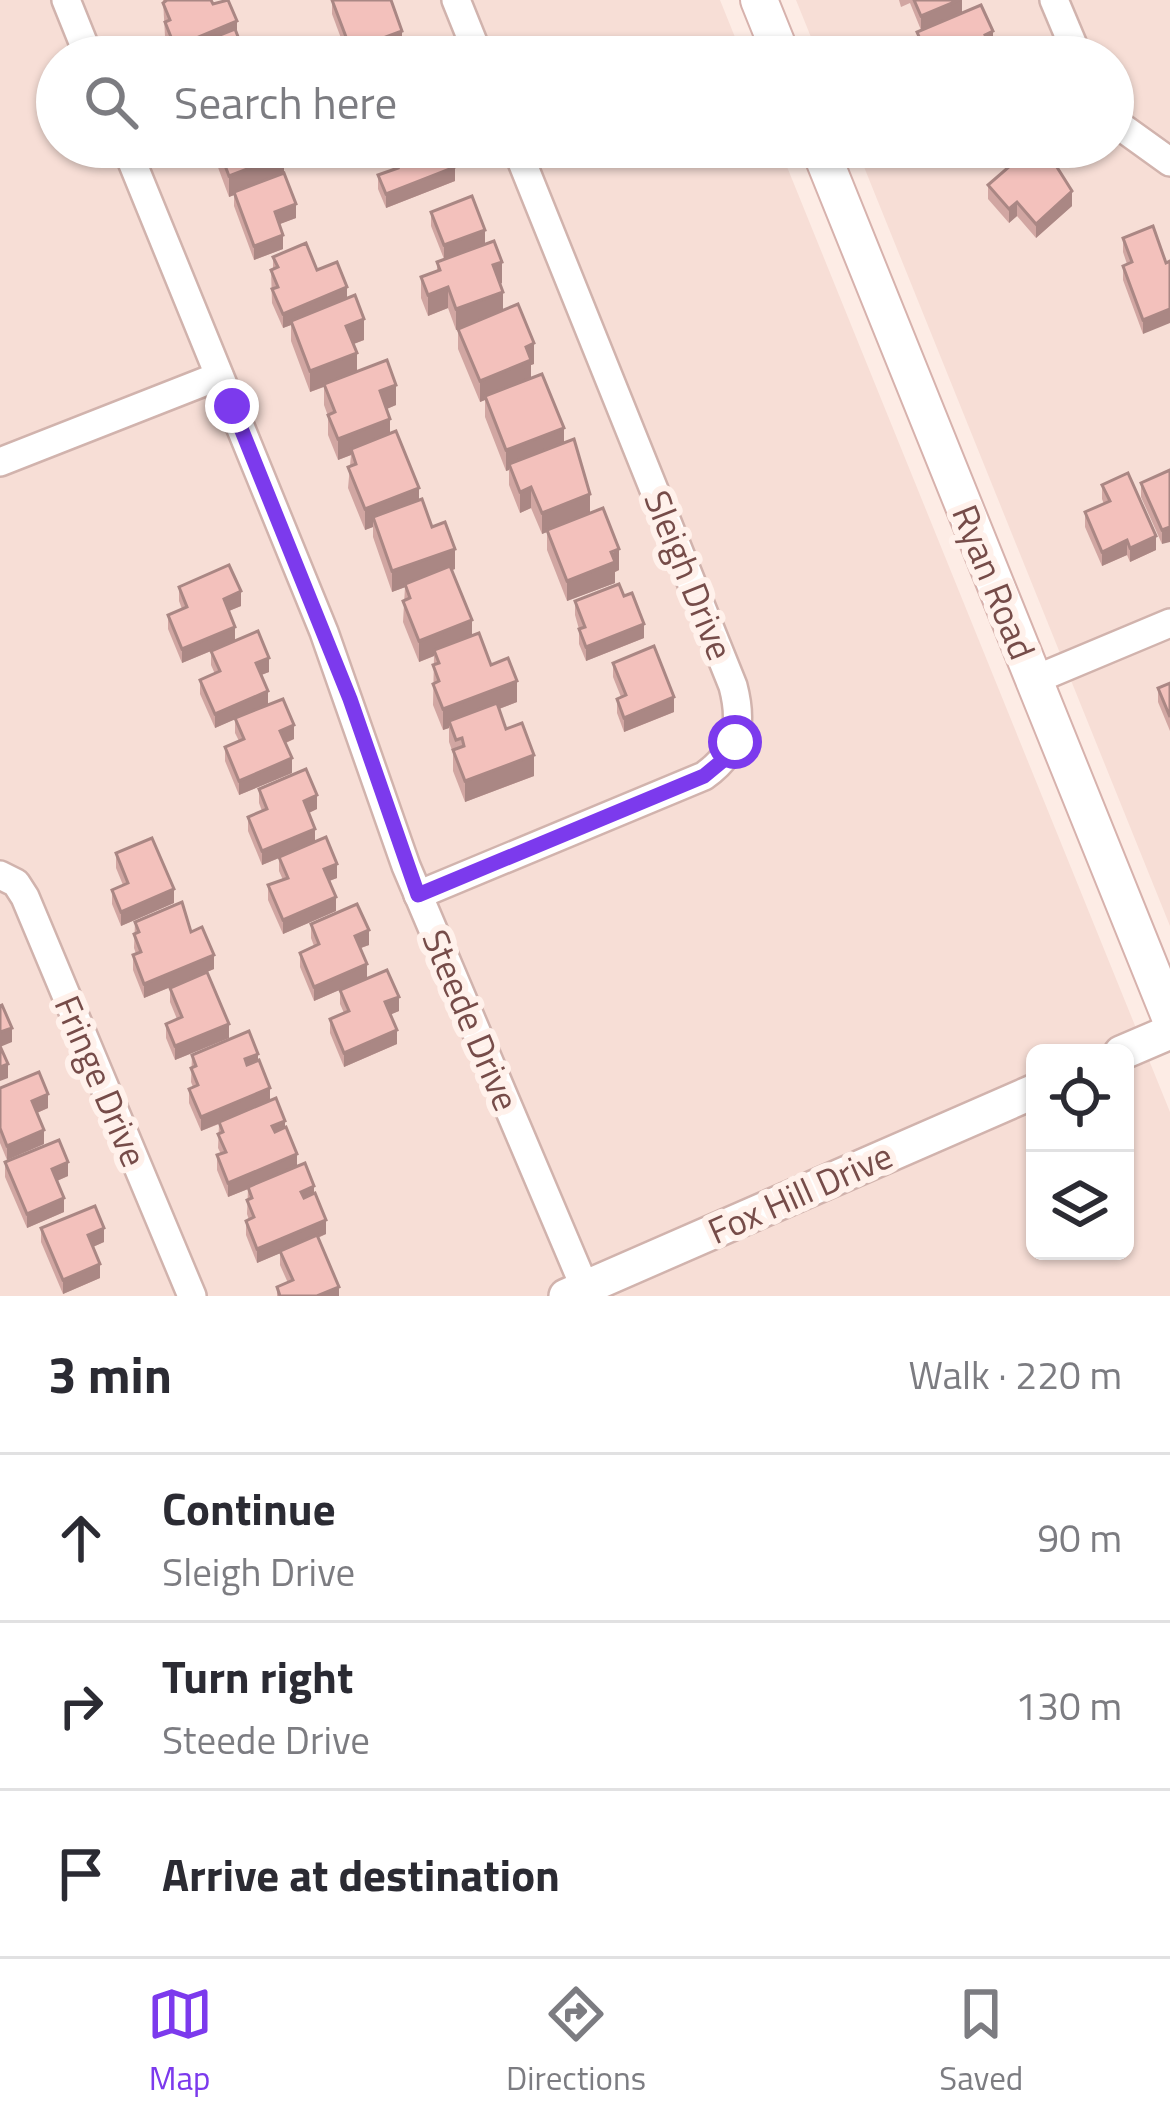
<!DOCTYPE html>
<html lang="en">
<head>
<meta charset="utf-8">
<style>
	body { margin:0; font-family:"Titillium Web",sans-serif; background:#f2f2f3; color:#2b2b33 }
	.controls { position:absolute; right:36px; bottom:36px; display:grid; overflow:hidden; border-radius:18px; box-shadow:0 3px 9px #0004 }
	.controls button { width:108px; height:108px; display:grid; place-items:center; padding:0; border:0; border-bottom:3px solid #e1e1e2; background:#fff; color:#2b2b33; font:60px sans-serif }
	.stop { position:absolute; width:36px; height:36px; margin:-27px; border:9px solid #7c3aed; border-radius:50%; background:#fff }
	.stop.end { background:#7c3aed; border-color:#fff; box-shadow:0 3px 12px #0008 }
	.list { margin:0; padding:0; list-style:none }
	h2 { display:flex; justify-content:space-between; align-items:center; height:156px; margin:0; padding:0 48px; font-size:51px }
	h2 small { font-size:39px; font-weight:400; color:#7c7c81 }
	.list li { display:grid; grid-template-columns:78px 1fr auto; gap:36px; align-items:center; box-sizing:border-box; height:168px; padding:0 48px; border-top:3px solid #e1e1e2 }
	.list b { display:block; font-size:45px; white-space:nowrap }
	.list p { margin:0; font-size:39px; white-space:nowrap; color:#7c7c81 }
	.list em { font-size:39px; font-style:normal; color:#7c7c81 }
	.icon { flex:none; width:66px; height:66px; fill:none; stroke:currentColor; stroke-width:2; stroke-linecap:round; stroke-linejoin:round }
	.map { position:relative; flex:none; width:1170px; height:1296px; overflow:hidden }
	.search { position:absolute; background:#fff; box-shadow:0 3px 9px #0004; left:36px; right:36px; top:36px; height:132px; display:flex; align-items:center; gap:30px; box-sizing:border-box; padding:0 42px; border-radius:66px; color:#7c7c81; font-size:45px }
	.sheet { height:660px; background:#fff }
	nav { display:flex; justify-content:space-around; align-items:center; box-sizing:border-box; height:168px; border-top:3px solid #e1e1e2; background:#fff; font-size:33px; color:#7c7c81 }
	nav a { display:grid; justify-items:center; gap:6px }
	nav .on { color:#7c3aed }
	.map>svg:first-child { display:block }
	.residential { fill:#f7ded6; fill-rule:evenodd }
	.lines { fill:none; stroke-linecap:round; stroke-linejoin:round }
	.minor-casing { stroke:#d1b3ad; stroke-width:32 }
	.tertiary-casing { stroke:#d1b3ad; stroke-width:38 }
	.secondary-casing { stroke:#d7b2ad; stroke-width:40 }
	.minor { stroke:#fff; stroke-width:27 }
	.tertiary { stroke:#fff; stroke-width:33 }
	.secondary { stroke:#fff; stroke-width:36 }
	.wall { fill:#d1a6a2 }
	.shaded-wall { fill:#aa8784 }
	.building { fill:#f3c1bc; stroke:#aa8784; stroke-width:3 }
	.route { stroke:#7c3aed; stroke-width:15 }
	.labels { text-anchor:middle; stroke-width:12; stroke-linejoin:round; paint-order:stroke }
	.street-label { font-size:36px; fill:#764c49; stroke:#fff1eb }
</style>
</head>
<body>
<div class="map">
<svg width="1170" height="1296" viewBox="0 0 1170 1296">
	<rect width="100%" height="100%" fill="#fdece5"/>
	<g class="residential">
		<path d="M0 0H720L743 57H57V147H779L1170 1112V1296H0ZM1035 1053H1125V1251H1035Z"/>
		<polygon points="796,0 1170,0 1170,926 856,147 1113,147 1113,57 819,57"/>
	</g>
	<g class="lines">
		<defs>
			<g id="minor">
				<polyline points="66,0 89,57"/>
				<polyline points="456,0 479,57"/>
				<polyline points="1054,0 1078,57"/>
				<polyline points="1113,121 1170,162"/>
				<polyline points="126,147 324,632 406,866 585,1288"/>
				<polyline points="0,462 219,376"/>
				<polyline points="1034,680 1170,623"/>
				<polyline points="0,875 16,883 25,897 192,1296"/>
				<path d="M418 895 704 776C738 752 743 724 733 686L516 147"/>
			</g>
			<g id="tertiary">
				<polyline points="1121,1053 1170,1032"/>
				<polyline points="566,1296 1035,1091"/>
			</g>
			<g id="secondary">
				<polyline points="759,0 782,57"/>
				<polyline points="819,147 1170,1017"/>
			</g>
		</defs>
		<use href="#minor" class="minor-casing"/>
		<use href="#tertiary" class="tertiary-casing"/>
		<use href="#secondary" class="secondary-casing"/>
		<use href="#minor" class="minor"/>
		<use href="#tertiary" class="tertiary"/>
		<use href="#secondary" class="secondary"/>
	</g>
	<g class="wall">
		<polygon points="163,0 211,0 237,33 246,57 174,57 165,36"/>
		<polygon points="332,0 402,45 370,57 348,57 332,14"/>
		<polygon points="899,0 962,0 921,30 910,3 901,7"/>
		<polygon points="917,32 993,45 990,46 991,57 922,57 917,46"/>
		<polygon points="213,147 281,147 284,173 296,218 279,224 283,249 254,260 234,206 234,195 229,197 213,154"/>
		<polygon points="392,154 455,181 386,208 378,189 378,175 393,170"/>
		<polygon points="1061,173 1072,206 1036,238 1017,216 1009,223 988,199 988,185"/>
		<polygon points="431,212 485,244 502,283 500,284 503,310 534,364 531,365 531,378 564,442 590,513 619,570 615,572 615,583 567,601 547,550 547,532 542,534 531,508 520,513 509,485 509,470 506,471 485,417 485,400 480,402 458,349 458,329 456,330 448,308 428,316 421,298 421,277 437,271 437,262 444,259 431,226"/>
		<polygon points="1153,226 1143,334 1123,280 1123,266 1127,264 1123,252 1123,238"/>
		<polygon points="273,257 317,270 347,298 364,340 353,344 357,371 396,405 386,409 390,434 419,500 455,569 452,570 472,635 517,702 499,709 506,729 534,776 465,802 453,771 453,753 449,742 449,728 443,730 433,705 434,656 419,662 403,622 405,587 392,592 373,537 373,527 365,530 348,488 351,455 338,460 328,435 328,416 324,405 324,387 310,392 291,341 291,325 283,328 272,303 271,270 273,269"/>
		<polygon points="1170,470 1162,544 1141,497 1141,483"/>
		<polygon points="1102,485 1156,550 1130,562 1127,555 1102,566 1085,527 1085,512 1104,504 1102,499"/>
		<polygon points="179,587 241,606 229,611 235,641 269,672 261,675 268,705 294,739 286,743 292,773 239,795 225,761 225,747 239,741 235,733 235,719 215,728 200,694 200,680 215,674 211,665 211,651 182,663 168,629 168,615 182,609 179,601"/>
		<polygon points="575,601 644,638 586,661 579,644 579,629 575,615"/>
		<polygon points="613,663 674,712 624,732 617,713 617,699 621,697 613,677"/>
		<polygon points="1170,683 1170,731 1158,702 1158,688"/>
		<polygon points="259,789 317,809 309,813 315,842 337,878 329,881 336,911 283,934 268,900 268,885 283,880 279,871 279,858 262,865 248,831 248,817 262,811 259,803"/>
		<polygon points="116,853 174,903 121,926 112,904 112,890 123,885 116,868"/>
		<polygon points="135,922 191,932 214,969 144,998 133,970 133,955 136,954 134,948"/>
		<polygon points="311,924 369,945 361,948 367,978 314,1001 300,967 300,953 314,946 311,938"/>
		<polygon points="170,988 229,1038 175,1060 166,1038 166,1024 177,1019 170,1002"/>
		<polygon points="340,990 399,1011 391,1014 397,1044 344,1067 330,1033 330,1019 344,1013 340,1004"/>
		<polygon points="192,1055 258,1061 270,1100 285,1128 297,1166 314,1193 326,1234 318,1238 339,1296 277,1296 277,1287 288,1283 280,1265 280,1253 257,1263 246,1235 246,1221 249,1220 247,1214 248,1189 228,1197 217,1170 217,1155 221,1154 218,1148 219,1124 201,1131 189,1103 189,1089 193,1087 191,1082"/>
		<polygon points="0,1088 48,1108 37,1113 44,1144 7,1160 0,1143"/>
		<polygon points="5,1162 68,1176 57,1181 64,1212 27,1228 5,1177"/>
		<polygon points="41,1228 104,1242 93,1247 100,1278 63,1294 41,1242"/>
	</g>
	<g class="shaded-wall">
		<polygon points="959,0 962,0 962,13 921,30 921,16"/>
		<polygon points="237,21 237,35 187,48 187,56 175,57 175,47"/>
		<polygon points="402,31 402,45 370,57 351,57 351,50"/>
		<polygon points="993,31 993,45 985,49 985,35"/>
		<polygon points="978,147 1007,147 978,159"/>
		<polygon points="284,155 284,176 229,197 229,176"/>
		<polygon points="455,167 455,181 386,208 386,194"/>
		<polygon points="1072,191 1072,206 1036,238 1036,224"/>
		<polygon points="1017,202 1017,216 1009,223 1009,209"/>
		<polygon points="296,204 296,218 275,226 275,212"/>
		<polygon points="485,230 485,244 444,259 444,245"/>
		<polygon points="283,235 283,249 254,260 254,246"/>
		<polygon points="502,262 502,283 493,286 493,265"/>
		<polygon points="347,287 347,301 291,321 291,325 283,328 283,314"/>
		<polygon points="448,287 448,308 428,316 428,295"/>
		<polygon points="503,292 503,313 456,330 456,309"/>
		<polygon points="1170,309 1170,323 1143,334 1143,320"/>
		<polygon points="364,319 364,340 346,347 346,326"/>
		<polygon points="534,343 534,364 531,365 531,381 485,396 485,400 480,402 480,381 526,347"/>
		<polygon points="357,353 357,374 310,392 310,371"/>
		<polygon points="396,385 396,405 380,412 380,391"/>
		<polygon points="390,419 390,440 351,449 351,455 338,460 338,439"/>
		<polygon points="564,428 564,449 509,464 509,470 506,471 506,450"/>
		<polygon points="531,487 531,508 520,513 520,492"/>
		<polygon points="419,488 419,509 373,517 373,527 365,530 365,509"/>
		<polygon points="590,494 590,515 542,534 542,513"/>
		<polygon points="1170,527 1170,542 1162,544 1162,530"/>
		<polygon points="1156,536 1156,550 1130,562 1130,548"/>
		<polygon points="1127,540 1127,555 1102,566 1102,552"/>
		<polygon points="455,549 455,569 392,592 392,571"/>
		<polygon points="619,549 619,570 615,572 615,583 567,601 567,581"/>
		<polygon points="241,591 241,606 224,613 224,599"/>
		<polygon points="472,620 472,641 434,650 434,656 419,662 419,641"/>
		<polygon points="644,624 644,638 586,661 586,647"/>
		<polygon points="235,627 235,641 182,663 182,649"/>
		<polygon points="269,658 269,672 256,677 256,663"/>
		<polygon points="517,681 517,702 451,727 449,721 449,728 443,730 443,709"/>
		<polygon points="268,691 268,705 215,728 215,714"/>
		<polygon points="674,697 674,712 624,732 624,718"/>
		<polygon points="294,725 294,739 280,745 280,731"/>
		<polygon points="534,755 534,776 465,802 465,781"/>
		<polygon points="292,758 292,773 239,795 239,781"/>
		<polygon points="317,795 317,809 304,815 304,801"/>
		<polygon points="315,829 315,843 262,865 262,851"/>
		<polygon points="337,864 337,878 324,883 324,869"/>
		<polygon points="174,889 174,903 121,926 121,912"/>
		<polygon points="336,897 336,911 283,934 283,920"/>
		<polygon points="369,930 369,945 355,950 355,936"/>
		<polygon points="214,955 214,969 144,998 144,984"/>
		<polygon points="367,964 367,978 314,1001 314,987"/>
		<polygon points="399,997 399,1011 385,1017 385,1002"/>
		<polygon points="229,1024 229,1038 175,1060 175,1046"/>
		<polygon points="12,1028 12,1042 0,1047 0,1032"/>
		<polygon points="397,1030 397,1044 344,1067 344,1053"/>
		<polygon points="258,1054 258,1068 245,1073 245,1059"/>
		<polygon points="8,1064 8,1078 0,1081 0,1067"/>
		<polygon points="270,1088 270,1102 201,1131 201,1117"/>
		<polygon points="48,1094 48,1108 32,1115 32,1101"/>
		<polygon points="285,1121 285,1135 272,1140 272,1126"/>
		<polygon points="44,1130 44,1144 7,1160 7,1146"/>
		<polygon points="297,1154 297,1169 228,1197 228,1183"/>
		<polygon points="68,1162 68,1176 52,1183 52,1169"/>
		<polygon points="314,1186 314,1200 301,1206 301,1192"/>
		<polygon points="64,1198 64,1212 27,1228 27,1214"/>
		<polygon points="326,1220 326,1234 257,1263 257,1249"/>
		<polygon points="104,1228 104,1242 88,1249 88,1235"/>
		<polygon points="100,1264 100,1278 63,1294 63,1280"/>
		<polygon points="339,1287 339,1296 317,1296"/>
	</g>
	<g class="building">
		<polygon points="167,0 211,0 213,4 228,0 237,21 175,47 165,22 170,20 163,3"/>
		<polygon points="332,0 391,0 402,31 351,50"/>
		<polygon points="914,0 959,0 921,16"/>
		<polygon points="981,5 993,31 985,35 991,49 984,52 986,57 938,57 937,55 928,57 917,32"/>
		<polygon points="235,29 246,57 191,57 187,48"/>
		<polygon points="411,46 416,57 383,57"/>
		<polygon points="218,147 281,147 284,155 229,176"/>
		<polygon points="409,147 447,147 455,167 386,194 378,175 398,168 392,154"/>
		<polygon points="1032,147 1050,147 1061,159 1055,164 1072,191 1036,224 1017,202 1009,209 988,185"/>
		<polygon points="284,173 296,204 275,212 283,235 254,246 234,192"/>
		<polygon points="472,196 485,230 444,245 431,212"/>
		<polygon points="1153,226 1166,263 1170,261 1170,309 1143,320 1123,266 1132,262 1123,238"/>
		<polygon points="494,241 502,262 493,265 503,292 456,309 448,287 428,295 421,277 440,270 437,262"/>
		<polygon points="306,243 317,270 337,262 347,287 283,314 272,289 278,287 271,270 278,267 273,257"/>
		<polygon points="355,295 364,319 346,326 357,353 310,371 291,321"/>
		<polygon points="518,304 534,343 526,347 531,360 480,381 458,329"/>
		<polygon points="387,360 396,385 380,391 390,419 338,439 328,415 335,412 324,384"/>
		<polygon points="542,374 564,428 506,450 485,396"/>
		<polygon points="396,431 419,488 365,509 348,467 356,464 351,449"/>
		<polygon points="574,439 590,494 542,513 531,487 520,492 509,464"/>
		<polygon points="1170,470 1170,527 1162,530 1141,483"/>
		<polygon points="1128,473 1156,536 1130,548 1127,540 1102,552 1085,512 1110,501 1102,485"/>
		<polygon points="422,499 432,527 445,522 455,549 392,571 373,517"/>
		<polygon points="603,508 619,549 611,552 615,562 567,581 547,530"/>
		<polygon points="229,565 241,591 224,599 235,627 182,649 168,615 187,607 179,587"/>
		<polygon points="450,566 472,620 419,641 403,601 410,598 405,584"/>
		<polygon points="619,584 624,596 632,593 644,624 586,647 579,629 585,627 575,601"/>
		<polygon points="258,631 269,658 256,663 268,691 215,714 200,680 220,671 211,651"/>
		<polygon points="479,633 491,665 508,658 517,681 443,709 433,684 439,681 433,665 439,663 434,650"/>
		<polygon points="654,646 674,697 624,718 617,699 626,695 613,663"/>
		<polygon points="1170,683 1170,717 1158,688"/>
		<polygon points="283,699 294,725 280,731 292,758 239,781 225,747 244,739 235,718"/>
		<polygon points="497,703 506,729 522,723 534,755 465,781 453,750 464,746 462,738 456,740 449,721"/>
		<polygon points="306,769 317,795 304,801 315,829 262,851 248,817 267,809 259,789"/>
		<polygon points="326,837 337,864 324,869 336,897 283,920 268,885 288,878 279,857"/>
		<polygon points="152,838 174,889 121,912 112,890 128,883 116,853"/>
		<polygon points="182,902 191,932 202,927 214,955 144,984 133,955 141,952 134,934 139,932 135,922"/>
		<polygon points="357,904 369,930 355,936 367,964 314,987 300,953 319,944 311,924"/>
		<polygon points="387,970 399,997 385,1002 397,1030 344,1053 330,1019 349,1011 340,990"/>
		<polygon points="207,972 229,1024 175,1046 166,1024 182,1017 170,988"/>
		<polygon points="2,1005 12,1028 0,1032 0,1006"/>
		<polygon points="249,1031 258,1054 245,1059 247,1065 259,1060 270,1088 201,1117 189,1089 198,1085 191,1068 196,1066 192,1055"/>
		<polygon points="0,1046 8,1064 0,1067"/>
		<polygon points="39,1072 48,1094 32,1101 44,1130 7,1146 0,1128 0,1088"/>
		<polygon points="276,1098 285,1121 272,1126 275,1132 286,1127 297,1154 228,1183 217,1155 226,1152 218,1134 223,1132 219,1122"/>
		<polygon points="59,1140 68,1162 52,1169 64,1198 27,1214 5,1162"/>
		<polygon points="305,1163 314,1186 301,1192 304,1198 315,1193 326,1220 257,1249 246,1221 254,1217 247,1200 252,1198 248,1187"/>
		<polygon points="95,1206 104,1228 88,1235 100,1264 63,1280 41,1228"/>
		<polygon points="317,1235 339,1287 317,1296 280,1296 277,1287 293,1280 280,1251"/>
	</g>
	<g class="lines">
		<polyline class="route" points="232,406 350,699 418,895 704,776 727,757 735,742"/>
	</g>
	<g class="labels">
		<g class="street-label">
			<text transform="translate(689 575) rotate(68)" y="13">Sleigh Drive</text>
			<text transform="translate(994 582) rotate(68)" y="13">Ryan Road</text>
			<text transform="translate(471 1020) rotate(67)" y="13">Steede Drive</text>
			<text transform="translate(101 1081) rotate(67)" y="13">Fringe Drive</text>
			<text transform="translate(800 1193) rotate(-24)" y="13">Fox Hill Drive</text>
		</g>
	</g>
</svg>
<div class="controls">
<button><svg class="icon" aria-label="locate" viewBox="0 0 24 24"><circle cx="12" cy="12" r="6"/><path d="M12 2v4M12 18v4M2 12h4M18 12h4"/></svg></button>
<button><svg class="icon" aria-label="layers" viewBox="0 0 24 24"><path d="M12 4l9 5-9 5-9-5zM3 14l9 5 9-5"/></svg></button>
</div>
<div class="stop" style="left:735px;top:742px"></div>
<div class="stop end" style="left:232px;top:406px"></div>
<div class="search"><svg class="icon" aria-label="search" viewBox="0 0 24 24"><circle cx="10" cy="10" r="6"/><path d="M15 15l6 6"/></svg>Search here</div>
</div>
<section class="sheet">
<h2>3 min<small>Walk · 220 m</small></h2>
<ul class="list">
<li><svg class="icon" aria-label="ahead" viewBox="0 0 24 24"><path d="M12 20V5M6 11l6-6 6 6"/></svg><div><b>Continue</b><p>Sleigh Drive</p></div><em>90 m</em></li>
<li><svg class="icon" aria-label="right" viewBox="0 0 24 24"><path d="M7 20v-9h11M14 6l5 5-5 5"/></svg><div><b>Turn right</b><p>Steede Drive</p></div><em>130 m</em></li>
<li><svg class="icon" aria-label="arrive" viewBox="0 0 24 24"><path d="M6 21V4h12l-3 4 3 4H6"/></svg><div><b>Arrive at destination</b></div></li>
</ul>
</section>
<nav>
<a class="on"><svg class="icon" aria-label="map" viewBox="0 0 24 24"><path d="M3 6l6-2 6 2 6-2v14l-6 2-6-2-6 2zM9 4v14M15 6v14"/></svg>Map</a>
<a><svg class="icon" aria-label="directions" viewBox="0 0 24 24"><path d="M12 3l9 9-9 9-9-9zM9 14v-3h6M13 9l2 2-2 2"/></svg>Directions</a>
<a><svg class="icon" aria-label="saved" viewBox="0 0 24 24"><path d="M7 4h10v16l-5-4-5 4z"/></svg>Saved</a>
</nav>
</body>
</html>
